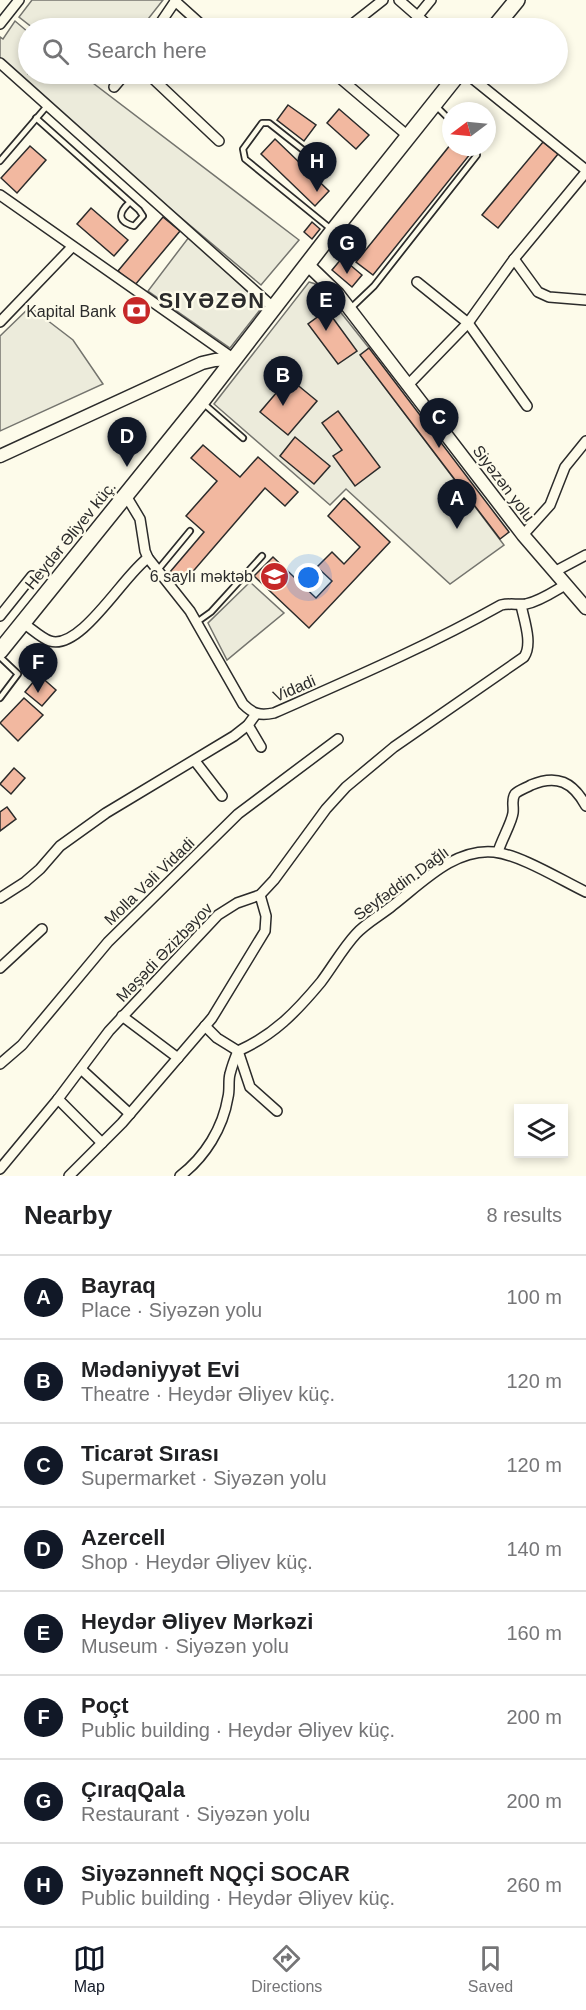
<!DOCTYPE html>
<html lang="en">
<head>
<meta charset="utf-8">
<style>
	body { margin:0; font-family:Arial,sans-serif; background:#f6f6f6; color:#202124 }
	.controls { position:absolute; right:18px; bottom:18px; display:grid; overflow:hidden; border-radius:0px; box-shadow:0 3px 9px #0003 }
	.controls button { width:54px; height:54px; display:grid; place-items:center; padding:0; border:0; border-bottom:2px solid #e0e0e0; background:#fff; color:#202124; font:30px sans-serif }
	.compass { position:absolute; left:442px; top:102px; width:54px; height:54px; border-radius:50%; background:#fff; box-shadow:0 3px 9px #0003; rotate:254deg }
	.you { position:absolute; left:309px; top:578px; width:21px; height:21px; margin:-15px; border:4px solid #fff; border-radius:50%; background:#1a73e8; box-shadow:0 0 0 9px #1a73e833 }
	.badge { display:grid; place-items:center; width:39px; height:39px; border-radius:50%; background:#111827; color:#fff; font-size:20px; font-weight:700 }
	.pin { position:absolute; translate:-50% -50px; filter:drop-shadow(0 2px 3px #0008) }
	.pin::after { content:''; position:absolute; top:32px; width:21px; height:18px; background:inherit; clip-path:polygon(0 0,100% 0,50% 100%) }
	.list { margin:0; padding:0; list-style:none }
	h2 { display:flex; justify-content:space-between; align-items:center; height:78px; margin:0; padding:0 24px; font-size:26px }
	h2 small { font-size:20px; font-weight:400; color:#757577 }
	.list li { display:grid; grid-template-columns:39px 1fr auto; gap:18px; align-items:center; box-sizing:border-box; height:84px; padding:0 24px; border-top:2px solid #e0e0e0 }
	.list b { display:block; font-size:22px; white-space:nowrap }
	.list p { margin:0; font-size:20px; white-space:nowrap; color:#757577 }
	.list em { font-size:20px; font-style:normal; color:#757577 }
	.icon { flex:none; width:33px; height:33px; fill:none; stroke:currentColor; stroke-width:2; stroke-linecap:round; stroke-linejoin:round }
	.map { position:relative; flex:none; width:586px; height:1176px; overflow:hidden }
	.search { position:absolute; background:#fff; box-shadow:0 3px 9px #0003; left:18px; right:18px; top:18px; height:66px; display:flex; align-items:center; gap:15px; box-sizing:border-box; padding:0 21px; border-radius:33px; color:#757577; font-size:22px }
	.sheet { height:750px; background:#fff }
	nav { display:flex; justify-content:space-around; align-items:center; box-sizing:border-box; height:84px; border-top:2px solid #e0e0e0; background:#fff; font-size:16px; color:#757577 }
	nav a { display:grid; justify-items:center; gap:3px }
	nav .on { color:#111827 }
	.map>svg:first-child { display:block }
	.green { fill:#ecebdb; stroke:#74746e; stroke-width:1.5 }
	.building { fill:#f2b8a0; stroke:#2b2b2b; stroke-width:1.5 }
	.lines { fill:none; stroke-linecap:round; stroke-linejoin:round }
	.service-casing { stroke:#2b2b2b; stroke-width:8 }
	.minor-casing { stroke:#2b2b2b; stroke-width:12 }
	.tertiary-casing { stroke:#2b2b2b; stroke-width:15 }
	.primary-casing { stroke:#2b2b2b; stroke-width:18 }
	.service { stroke:#fdfbea; stroke-width:4.5 }
	.minor { stroke:#fdfbea; stroke-width:9 }
	.tertiary { stroke:#fdfbea; stroke-width:12 }
	.primary { stroke:#fdfbea; stroke-width:15 }
	.labels { text-anchor:middle; stroke-width:4.5; stroke-linejoin:round; paint-order:stroke }
	.poi-label { font-size:16px; fill:#2b2b2b; stroke:#fdfbea; text-anchor:end }
	.street-label { font-size:16px; fill:#2b2b2b; stroke:#fdfbea }
	.district-label { font-size:22px; font-weight:bold; letter-spacing:1.5px; fill:#2b2b2b; stroke:#fdfbea }
</style>
</head>
<body>
<div class="map">
<svg width="586" height="1176" viewBox="0 0 586 1176">
	<rect width="100%" height="100%" fill="#fdfbea"/>
	<g class="green">
		<polygon points="32,0 163,0 141,28 33,28 19,17"/>
		<polygon points="15,21 28,32 28,74 81,74 299,240 261,285 148,190 0,58 0,37 3,39"/>
		<polygon points="189,237 263,306 230,348 148,291"/>
		<polygon points="309,282 319,285 369,348 361,356 504,545 450,584 346,489 330,505 214,404"/>
		<polygon points="30,307 73,340 103,384 0,431 0,336"/>
		<polygon points="250,582 284,613 227,660 208,623"/>
	</g>
	<g class="building">
		<polygon points="288,105 316,125 304,141 277,120"/>
		<polygon points="339,109 369,135 356,149 327,123"/>
		<polygon points="275,139 329,191 315,206 261,154"/>
		<polygon points="543,142 558,154 498,228 482,215"/>
		<polygon points="451,144 451,147 463,147 471,153 373,275 356,262"/>
		<polygon points="30,146 46,160 17,193 1,178"/>
		<polygon points="91,208 128,240 114,256 77,224"/>
		<polygon points="163,217 180,231 135,285 118,271"/>
		<polygon points="312,222 320,229 312,239 304,232"/>
		<polygon points="342,258 362,275 352,287 332,270"/>
		<polygon points="327,310 357,351 338,364 308,324"/>
		<polygon points="369,348 509,532 500,539 360,355"/>
		<polygon points="289,378 317,401 288,435 260,412"/>
		<polygon points="338,411 380,467 355,486 333,456 342,450 322,423"/>
		<polygon points="295,437 330,466 314,484 280,456"/>
		<polygon points="203,445 240,477 258,457 298,492 285,506 265,488 183,583 170,572 204,532 186,516 217,481 191,458"/>
		<polygon points="344,498 390,542 309,628 254,576 273,557 316,598 332,581 317,567 332,552 344,564 360,547 328,516"/>
		<polygon points="39,675 56,690 42,706 25,692"/>
		<polygon points="24,698 43,715 18,741 0,723"/>
		<polygon points="14,768 25,778 11,794 0,784"/>
		<polygon points="7,807 16,819 0,831 0,812"/>
	</g>
	<g class="lines">
		<defs>
			<g id="service">
				<polyline points="436,106 451,121"/>
				<path d="M36 118 130 202 139 210 143 216 134 226C116 221 119 212 130 202"/>
				<polyline points="0,161 47,106"/>
				<polyline points="326,168 269,123 262,123 243,149 245,159 331,229"/>
				<polyline points="351,308 374,286 477,155 476,147"/>
				<polyline points="203,403 243,438"/>
				<polyline points="157,571 190,531"/>
				<polyline points="197,622 211,612 262,556"/>
				<polyline points="0,657 18,674 0,698"/>
			</g>
			<g id="minor">
				<polyline points="399,0 431,28"/>
				<polyline points="175,1 205,28"/>
				<polyline points="417,17 431,0"/>
				<polyline points="0,24 19,0"/>
				<polyline points="157,28 176,0"/>
				<polyline points="350,28 355,22 383,0"/>
				<polyline points="0,63 274,308"/>
				<polyline points="148,74 219,141"/>
				<polyline points="254,74 259,77"/>
				<polyline points="335,74 408,136"/>
				<polyline points="467,74 586,170"/>
				<polyline points="114,87 125,74"/>
				<polyline points="0,195 234,359"/>
				<polyline points="514,259 538,292 549,297 586,300"/>
				<polyline points="417,282 468,323 527,406"/>
				<polyline points="0,322 72,247"/>
				<polyline points="408,385 468,323 514,259 586,172"/>
				<path d="M125 494 140 519 145 551 148 558 190 611 243 704C253 714 260 716 274 713 351 679 428 646 501 605 510 603 517 605 526 604 540 601 553 592 565 585"/>
				<polyline points="523,535 550,505 565,467 586,441"/>
				<polyline points="554,572 586,555"/>
				<polyline points="0,616 32,576"/>
				<path d="M23 623C31 628 41 638 50 641 81 651 125 573 148 558"/>
				<polyline points="248,725 261,747"/>
				<polyline points="195,761 222,796"/>
				<path d="M498 852C501 841 512 822 513 813 514 806 511 800 515 794 519 790 526 788 531 785 557 774 573 782 586 806"/>
				<polyline points="0,898 25,882 40,869 60,846 106,813 234,736 248,725 256,714"/>
				<polyline points="0,968 42,929"/>
				<polyline points="122,1016 178,1058"/>
				<polyline points="205,1026 217,1038 238,1051 250,1087 277,1111"/>
				<polyline points="0,1064 22,1045 108,942 238,814 338,739"/>
				<polyline points="81,1069 130,1114"/>
				<polyline points="58,1099 102,1143"/>
				<path d="M0 1169 58 1099 109 1031 218 915 237 903 260 895 274 880 326 809 346 787 394 747 524 657C533 644 524 620 521 605"/>
				<polyline points="69,1176 122,1123 212,1018 265,931 266,916 260,895"/>
				<path d="M180 1176C205 1157 223 1128 228 1097 230 1089 228 1081 230 1074 232 1066 235 1058 238 1051 274 1035 296 1012 321 982 333 966 343 948 356 934 366 923 381 915 392 906 422 883 454 848 494 852 521 855 561 880 586 892"/>
			</g>
			<g id="tertiary">
				<polyline points="308,265 338,294 523,535 586,608"/>
				<polyline points="0,456 202,363 215,360 234,359"/>
			</g>
			<g id="primary">
				<polyline points="494,28 517,0"/>
				<polyline points="0,651 201,402 333,231 458,74"/>
			</g>
		</defs>
		<use href="#service" class="service-casing"/>
		<use href="#minor" class="minor-casing"/>
		<use href="#tertiary" class="tertiary-casing"/>
		<use href="#primary" class="primary-casing"/>
		<use href="#service" class="service"/>
		<use href="#minor" class="minor"/>
		<use href="#tertiary" class="tertiary"/>
		<use href="#primary" class="primary"/>
	</g>
	<defs>
		<symbol id="bank-disc" viewBox="-11 -11 22 22"><circle r="9.5" fill="#c62828" stroke="#fdfbea"/><path d="M-6-4H6V4H-6ZM0-2.3a2.3 2.3 0 1 0 0 4.6a2.3 2.3 0 1 0 0-4.6Z" fill="#fff"/></symbol>
		<symbol id="school-disc" viewBox="-11 -11 22 22"><circle r="9.5" fill="#c62828" stroke="#fdfbea"/><path d="M0-5L7-2L0 1L-7-2ZM-4 1L0 2.5L4 1V4Q0 6-4 4Z" fill="#fff"/></symbol>
	</defs>
	<g fill-rule="evenodd">
		<use href="#bank-disc" x="120" y="294" width="33" height="33"/>
		<use href="#school-disc" x="258" y="560" width="33" height="33"/>
	</g>
	<g class="labels">
		<g class="poi-label">
			<text x="116" y="317">Kapital Bank</text>
			<text x="253" y="582">6 saylı məktəb</text>
		</g>
		<g class="street-label">
			<text transform="translate(504 483) rotate(53)" y="6">Siyəzən yolu</text>
			<text transform="translate(70 535) rotate(-51)" y="6">Heydər Əliyev küç.</text>
			<text transform="translate(294 688) rotate(-23)" y="6">Vidadi</text>
			<text transform="translate(149 881) rotate(-44)" y="6">Molla Vəli Vidadi</text>
			<text transform="translate(401 883) rotate(-36)" y="6">Seyfəddin Dağlı</text>
			<text transform="translate(164 952) rotate(-46)" y="6">Məşədi Əzizbəyov</text>
		</g>
		<g class="district-label">
			<text x="212" y="308">SIYƏZƏN</text>
		</g>
	</g>
</svg>
<div class="controls">
<button><svg class="icon" aria-label="layers" viewBox="0 0 24 24"><path d="M12 4l9 5-9 5-9-5zM3 14l9 5 9-5"/></svg></button>
</div>
<svg class="compass" viewBox="-18 -18 36 36"><path d="M0-13l5 13h-10z" fill="#e53935"/><path d="M0 13l5-13h-10z" fill="#757577"/></svg>
<div class="you"></div>
<div class="pin badge" style="left:457px;top:529px">A</div>
<div class="pin badge" style="left:283px;top:406px">B</div>
<div class="pin badge" style="left:439px;top:448px">C</div>
<div class="pin badge" style="left:127px;top:467px">D</div>
<div class="pin badge" style="left:326px;top:331px">E</div>
<div class="pin badge" style="left:38px;top:693px">F</div>
<div class="pin badge" style="left:347px;top:274px">G</div>
<div class="pin badge" style="left:317px;top:192px">H</div>
<div class="search"><svg class="icon" aria-label="search" viewBox="0 0 24 24"><circle cx="10" cy="10" r="6"/><path d="M15 15l6 6"/></svg>Search here</div>
</div>
<section class="sheet">
<h2>Nearby<small>8 results</small></h2>
<ul class="list">
<li><span class="badge">A</span><div><b>Bayraq</b><p>Place · Siyəzən yolu</p></div><em>100 m</em></li>
<li><span class="badge">B</span><div><b>Mədəniyyət Evi</b><p>Theatre · Heydər Əliyev küç.</p></div><em>120 m</em></li>
<li><span class="badge">C</span><div><b>Ticarət Sırası</b><p>Supermarket · Siyəzən yolu</p></div><em>120 m</em></li>
<li><span class="badge">D</span><div><b>Azercell</b><p>Shop · Heydər Əliyev küç.</p></div><em>140 m</em></li>
<li><span class="badge">E</span><div><b>Heydər Əliyev Mərkəzi</b><p>Museum · Siyəzən yolu</p></div><em>160 m</em></li>
<li><span class="badge">F</span><div><b>Poçt</b><p>Public building · Heydər Əliyev küç.</p></div><em>200 m</em></li>
<li><span class="badge">G</span><div><b>ÇıraqQala</b><p>Restaurant · Siyəzən yolu</p></div><em>200 m</em></li>
<li><span class="badge">H</span><div><b>Siyəzənneft NQÇİ SOCAR</b><p>Public building · Heydər Əliyev küç.</p></div><em>260 m</em></li>
</ul>
</section>
<nav>
<a class="on"><svg class="icon" aria-label="map" viewBox="0 0 24 24"><path d="M3 6l6-2 6 2 6-2v14l-6 2-6-2-6 2zM9 4v14M15 6v14"/></svg>Map</a>
<a><svg class="icon" aria-label="directions" viewBox="0 0 24 24"><path d="M12 3l9 9-9 9-9-9zM9 14v-3h6M13 9l2 2-2 2"/></svg>Directions</a>
<a><svg class="icon" aria-label="saved" viewBox="0 0 24 24"><path d="M7 4h10v16l-5-4-5 4z"/></svg>Saved</a>
</nav>
</body>
</html>
